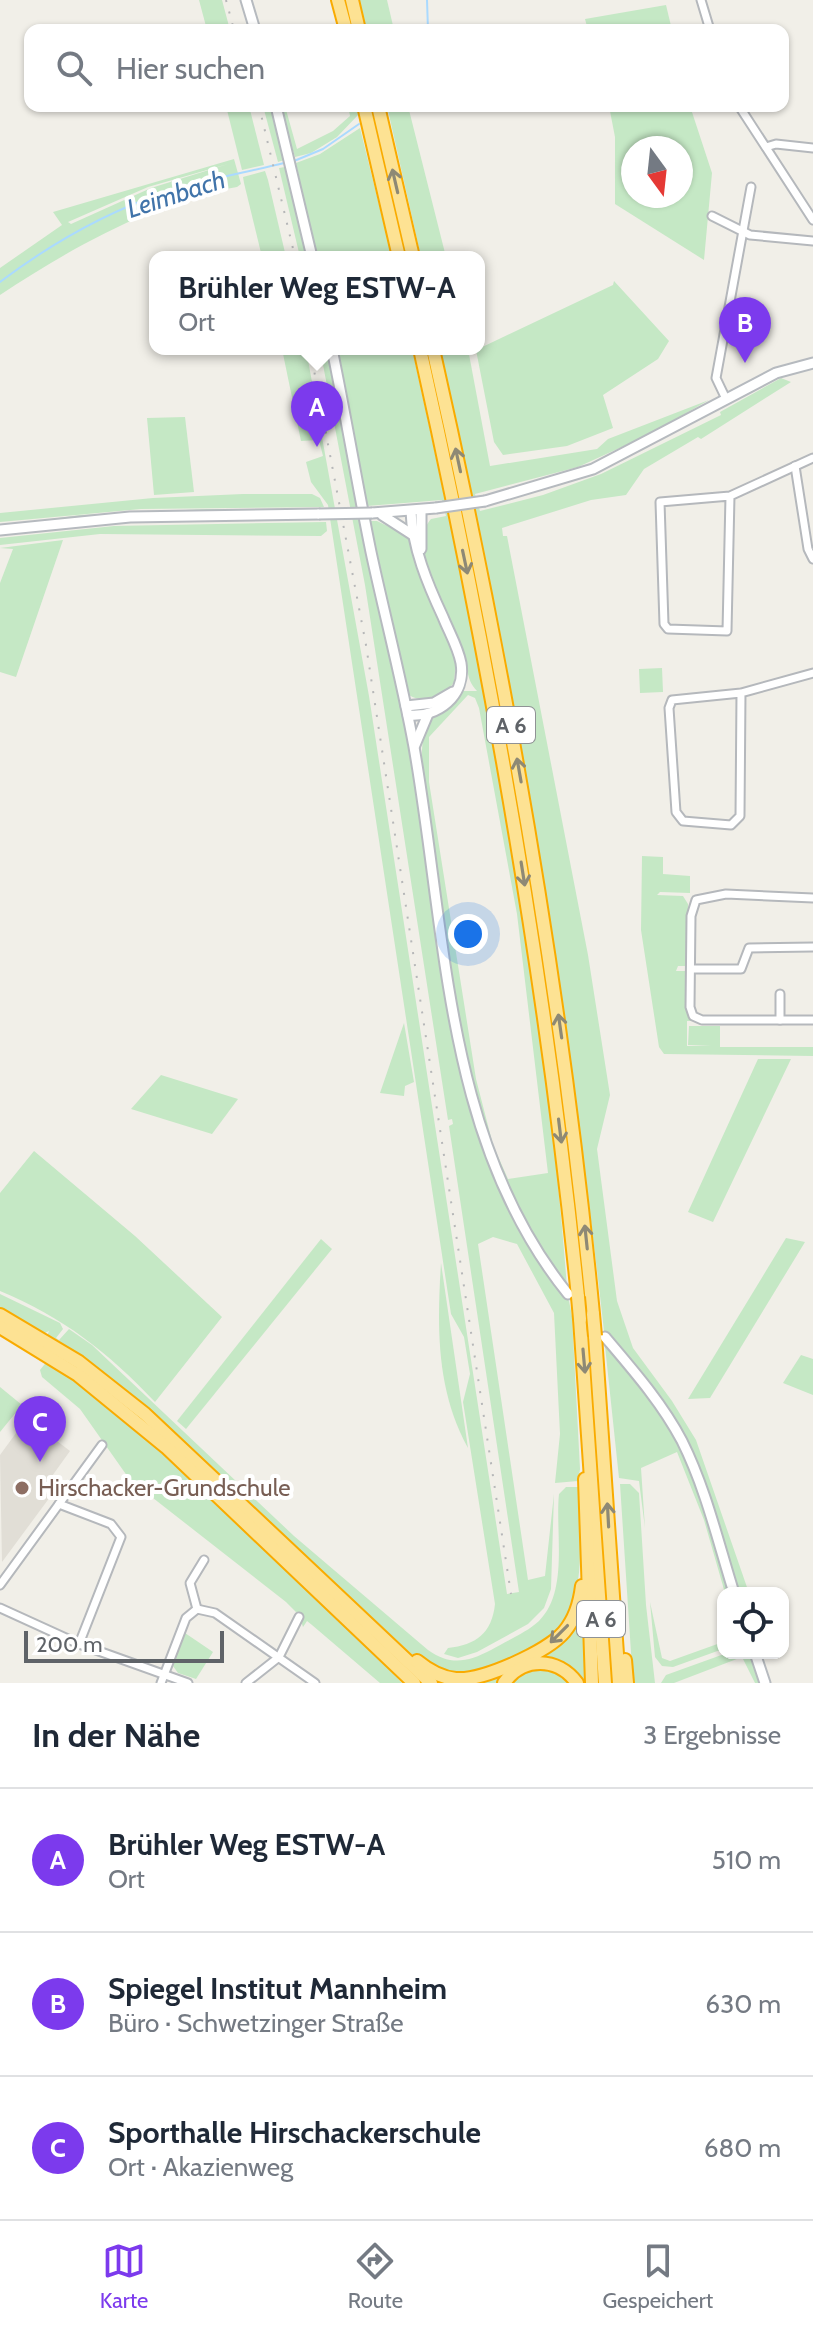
<!DOCTYPE html>
<html lang="de">
<head>
<meta charset="utf-8">
<style>
	body { margin:0; font-family:Cabin,sans-serif; background:#f2f2f3; color:#1f2937 }
	.controls { position:absolute; right:24px; bottom:24px; display:grid; overflow:hidden; border-radius:16px; box-shadow:0 2px 6px #0004 }
	.controls button { width:72px; height:72px; display:grid; place-items:center; padding:0; border:0; border-bottom:2px solid #e0e1e3; background:#fff; color:#1f2937; font:40px sans-serif }
	.compass { position:absolute; left:621px; top:136px; width:72px; height:72px; border-radius:50%; background:#fff; box-shadow:0 2px 6px #0004; rotate:165deg }
	.scale { position:absolute; left:24px; bottom:20px; width:200px; box-sizing:border-box; padding-left:8px; border:4px solid #5f6368; border-top:0; font-size:22px; line-height:28px; white-space:nowrap; color:#5f6368; -webkit-text-stroke:6px #fff; paint-order:stroke }
	.you { position:absolute; left:468px; top:934px; width:28px; height:28px; margin:-20px; border:6px solid #fff; border-radius:50%; background:#1a73e8; box-shadow:0 0 0 12px #1a73e833 }
	.badge { display:grid; place-items:center; width:52px; height:52px; border-radius:50%; background:#7c3aed; color:#fff; font-size:26px; font-weight:700 }
	.pin { position:absolute; translate:-50% -66px; filter:drop-shadow(0 2px 4px #0008) }
	.pin::after { content:''; position:absolute; top:42px; width:28px; height:24px; background:inherit; clip-path:polygon(0 0,100% 0,50% 100%) }
	.popup { position:absolute; left:149px; top:251px; width:336px; height:104px; box-sizing:border-box; display:grid; place-content:center; border-radius:16px; background:#fff; filter:drop-shadow(0 2px 6px #0005); font-size:26px; white-space:nowrap; color:#747a83 }
	.popup b { font-size:30px; color:#1f2937 }
	.popup::after { content:''; position:absolute; left:50%; top:100%; margin-left:-16px; border:16px solid transparent; border-top-color:#fff }
	.list { margin:0; padding:0; list-style:none }
	h2 { display:flex; justify-content:space-between; align-items:center; height:104px; margin:0; padding:0 32px; font-size:34px }
	h2 small { font-size:26px; font-weight:400; color:#747a83 }
	.list li { display:grid; grid-template-columns:52px 1fr auto; gap:24px; align-items:center; box-sizing:border-box; height:144px; padding:0 32px; border-top:2px solid #e0e1e3 }
	.list b { display:block; font-size:30px; white-space:nowrap }
	.list p { margin:0; font-size:26px; white-space:nowrap; color:#747a83 }
	.list em { font-size:26px; font-style:normal; color:#747a83 }
	.icon { flex:none; width:44px; height:44px; fill:none; stroke:currentColor; stroke-width:2; stroke-linecap:round; stroke-linejoin:round }
	.map { position:relative; flex:none; width:813px; height:1683px; overflow:hidden }
	.search { position:absolute; background:#fff; box-shadow:0 2px 6px #0004; left:24px; right:24px; top:24px; height:88px; display:flex; align-items:center; gap:20px; box-sizing:border-box; padding:0 28px; border-radius:16px; color:#747a83; font-size:30px }
	.sheet { height:536px; background:#fff }
	nav { display:flex; justify-content:space-around; align-items:center; box-sizing:border-box; height:112px; border-top:2px solid #e0e1e3; background:#fff; font-size:22px; color:#747a83 }
	nav a { display:grid; justify-items:center; gap:4px }
	nav .on { color:#7c3aed }
	.map>svg:first-child { display:block }
	.education { fill:#e1ded6 }
	.green { fill:#c5e8c5; fill-rule:evenodd }
	.lines { fill:none; stroke-linecap:round; stroke-linejoin:round }
	.stream { stroke:#aadaff; stroke-width:2 }
	.street-casing { stroke:#b5b8bc; stroke-width:11 }
	.secondary-casing { stroke:#b6babf; stroke-width:13 }
	.highway-casing { stroke:#f9ab00; stroke-width:16 }
	.street { stroke:#fff; stroke-width:7 }
	.secondary { stroke:#fff; stroke-width:9 }
	.highway { stroke:#fde293; stroke-width:12 }
	.rail { stroke:#b6b7b8; stroke-width:2; stroke-dasharray:2 10; stroke-linecap:butt }
	.secondary-bridge-casing { stroke:#b6babf; stroke-width:13; stroke-linecap:butt }
	.highway-bridge-casing { stroke:#f9ab00; stroke-width:16; stroke-linecap:butt }
	.secondary-bridge { stroke:#fff; stroke-width:9 }
	.highway-bridge { stroke:#fde293; stroke-width:12 }
	.oneway { stroke:#8e8975 }
	.education-dot { fill:#8d6e63; stroke:#fff; stroke-width:3 }
	.labels { text-anchor:middle; stroke-width:8; stroke-linejoin:round; paint-order:stroke }
	.shield { fill:#fff; stroke:#8f9295; stroke-width:2 }
	.shield-label { font-size:22px; font-weight:bold; fill:#5f6368 }
	.education-label { font-size:24px; fill:#785e54; stroke:#fff; text-anchor:start }
	.water-label { font-size:26px; font-style:italic; fill:#4174aa; stroke:#fff }
</style>
</head>
<body>
<div class="map">
<svg width="813" height="1683" viewBox="0 0 813 1683">
	<rect width="100%" height="100%" fill="#f1efe8"/>
	<polygon class="education" points="27,1418 70,1451 42,1490 50,1497 2,1562 0,1455"/>
	<g class="green">
		<polygon points="199,0 222,0 230,30 207,30"/>
		<polygon points="359,0 387,0 394,30 366,30"/>
		<polygon points="666,5 672,30 588,30 585,19"/>
		<polygon points="226,106 249,106 264,165 242,170"/>
		<polygon points="263,106 272,106 284,160 278,162"/>
		<polygon points="279,106 285,106 297,149 333,131 350,116 348,106 356,106 358,115 337,137 311,153 295,157"/>
		<polygon points="387,106 408,106 409,110 446,257 421,257"/>
		<path d="M609 106H690L712 173 704 260 615 204V137ZM633 148H681V196H633Z"/>
		<polygon points="360,128 392,257 316,257 296,163 320,154"/>
		<path d="M234 159 241 184 237 187C155 201 71 248 0 295V268L62 225 53 212ZM228 164 151 188 71 224 68 222 148 187Z"/>
		<polygon points="285,167 289,173 308,257 300,257 279,168"/>
		<polygon points="265,171 268,180 286,257 262,257 244,183 243,177"/>
		<polygon points="614,281 669,341 658,359 603,395 613,428 567,446 503,455 494,442 476,350 613,285"/>
		<path d="M282 349H306L369 696 507 1594 519 1592 449 1126 453 1124 452 1119 448 1120 365 585 320 349H328L415 777 466 1098 501 1195 533 1253 569 1301 572 1316 580 1469 578 1481 555 1483 560 1434 554 1313 517 1244 493 1237 478 1244 528 1580 545 1576 554 1494 551 1589 544 1608 528 1624 477 1652 458 1658 444 1654 448 1648C476 1645 492 1633 495 1604L463 1402 470 1374 464 1337 451 1314 328 505 311 482 306 462 323 456 319 440 301 441Z"/>
		<path d="M336 349H412C481 658 544 974 567 1288L520 1217 481 1126 463 1047 422 773C421 718 427 726 463 691H477C465 678 469 668 463 652 451 623 406 546 431 519L446 516 442 500 367 506ZM468 695 475 698 479 708 517 914 548 1173 508 1179 493 1145 476 1079 429 782V737Z"/>
		<polygon points="424,349 429,349 515,771 568,1118 564,1119 523,842"/>
		<path d="M440 349H468L490 466 597 449 608 439 709 400 648 435 578 467 475 494 480 511 543 495 601 474 721 415 720 412 781 378 791 382 701 439 698 437 644 469 626 495 591 500 502 528 503 536H507L588 955 610 1095 597 1149 617 1301 633 1348 672 1401 696 1440 749 1593H738L703 1482 636 1368 604 1331C567 1001 513 675 440 349Z"/>
		<polygon points="185,417 194,492 154,495 147,418"/>
		<polygon points="243,494 312,494 320,498 324,507 141,509 0,522 0,513 153,498"/>
		<polygon points="207,509 318,510 137,513 0,526 80,515"/>
		<path d="M370 521H377L410 537 456 660 454 682C445 697 424 705 409 695Z"/>
		<polygon points="326,522 327,531 321,536 100,534 0,545 0,538 114,526"/>
		<polygon points="63,540 16,677 0,672 0,583 13,549 0,548"/>
		<polygon points="662,668 663,692 640,693 639,669"/>
		<polygon points="642,856 663,857 663,874 690,876 690,893 660,892 657,895 683,896 688,904 687,966 678,966 676,971 687,971 687,1009 694,1021 687,1021 687,1046 711,1046 688,1045 689,1026 720,1026 720,1047 813,1047 813,1056 664,1054 659,1047 641,930"/>
		<polygon points="404,1023 414,1082 405,1086 404,1096 380,1093"/>
		<polygon points="758,1059 791,1059 713,1222 688,1212"/>
		<polygon points="161,1075 238,1099 212,1134 131,1109"/>
		<path d="M34 1151 135 1236 222 1317 155 1402C109 1353 63 1317 0 1291V1193Z"/>
		<polygon points="786,1238 805,1242 710,1398 688,1399"/>
		<polygon points="321,1239 332,1249 186,1429 177,1421"/>
		<path d="M441 1263 468 1448C436 1390 437 1327 441 1263Z"/>
		<path d="M0 1294 60 1323 63 1329 56 1338 59 1340 69 1329 92 1345 294 1536 428 1650C450 1666 468 1662 491 1650 506 1641 526 1633 539 1621 569 1591 555 1532 559 1494L566 1487H578C578 1532 591 1599 552 1637 540 1647 522 1653 508 1659 468 1676 455 1677 416 1658L171 1431 47 1336 49 1331 43 1334 0 1311Z"/>
		<polygon points="605,1346 651,1399 684,1454 731,1593 725,1593 704,1520 677,1452 641,1468 645,1528 639,1481 619,1478"/>
		<polygon points="801,1355 813,1359 813,1395 783,1383"/>
		<polygon points="48,1360 136,1426 352,1630 402,1683 380,1683 312,1625 307,1621 303,1627 299,1615 286,1602 130,1480 80,1409 42,1377 40,1370"/>
		<polygon points="0,1387 22,1405 0,1432"/>
		<polygon points="620,1484 630,1484 639,1493 646,1605 655,1683 633,1683"/>
		<polygon points="583,1597 587,1683 581,1683 543,1660 501,1683 442,1683 435,1676 450,1681 547,1649"/>
		<polygon points="650,1602 662,1658 670,1661 723,1642 723,1649 673,1667 662,1666 655,1657"/>
		<polygon points="185,1633 213,1652 196,1679 178,1673 173,1666"/>
		<polygon points="727,1653 751,1653 763,1683 755,1683 742,1657 674,1683 661,1683 666,1675"/>
		<polygon points="550,1668 571,1683 509,1683 524,1670"/>
	</g>
	<g class="lines">
		<g class="stream">
			<polyline points="427,0 428,30"/>
			<polyline points="294,161 323,149 359,124"/>
			<path d="M0 282C49 245 105 213 163 193 202 180 244 173 284 163"/>
		</g>
		<defs>
			<g id="street">
				<polyline points="701,0 710,30"/>
				<polyline points="739,106 813,220"/>
				<polyline points="766,147 776,144 813,148"/>
				<polyline points="712,216 750,235 813,241"/>
				<polyline points="726,399 716,378 751,187"/>
				<polyline points="795,466 808,549 813,559"/>
				<polyline points="730,496 727,631 668,629 664,624 660,502 730,496 813,458"/>
				<polyline points="741,693 740,816 731,825 683,821 676,812 669,708 672,700 741,693 813,673"/>
				<polyline points="813,898 726,894 696,900 691,916 690,1007 693,1016 702,1020 813,1020"/>
				<polyline points="691,969 741,969 749,948 813,947"/>
				<polyline points="780,994 780,1020"/>
				<polyline points="59,1504 111,1524 121,1537 79,1644"/>
				<polyline points="0,1585 102,1445"/>
				<polyline points="0,1608 79,1644 188,1683"/>
				<polyline points="197,1609 215,1613 315,1683"/>
				<polyline points="197,1609 190,1583 204,1560"/>
				<polyline points="161,1683 186,1618 197,1609"/>
				<polyline points="246,1683 279,1657 299,1617"/>
			</g>
			<g id="secondary">
				<polyline points="246,0 255,30"/>
				<polyline points="276,106 312,257"/>
				<path d="M332 349C346 416 357 484 371 552 385 617 402 681 414 747 447 934 444 1140 568 1294"/>
				<polyline points="485,501 593,469 776,373 813,363"/>
				<polyline points="372,513 436,508"/>
				<polyline points="382,515 413,535"/>
				<polyline points="0,530 130,517 319,514"/>
				<polyline points="421,549 421,510"/>
				<polyline points="406,706 434,703 453,692"/>
				<path d="M408 715C438 718 466 696 461 663 458 647 449 632 443 617 428 585 412 547 411 511"/>
				<polyline points="415,745 428,714"/>
				<path d="M605 1337C633 1370 662 1403 682 1441 706 1489 718 1542 734 1593"/>
				<polyline points="755,1653 765,1683"/>
			</g>
			<g id="highway">
				<polyline points="338,0 346,30"/>
				<polyline points="352,0 359,30"/>
				<polyline points="364,106 399,257"/>
				<polyline points="378,106 413,257"/>
				<path d="M420 349C490 662 546 977 578 1297"/>
				<path d="M433 349C505 668 562 989 593 1314"/>
				<polyline points="0,1315 79,1362 145,1414 431,1683"/>
				<polyline points="580,1319 605,1683"/>
				<polyline points="0,1327 78,1375 166,1447 414,1683"/>
				<polyline points="595,1336 619,1683"/>
				<polyline points="585,1479 592,1683"/>
				<polyline points="625,1660 627,1683"/>
				<path d="M417 1661C428 1670 441 1678 456 1679 482 1681 547 1652 564 1632 575 1619 580 1603 582 1586"/>
				<path d="M504 1683C523 1656 558 1657 577 1683"/>
			</g>
		</defs>
		<use href="#street" class="street-casing"/>
		<use href="#secondary" class="secondary-casing"/>
		<use href="#highway" class="highway-casing"/>
		<use href="#street" class="street"/>
		<use href="#secondary" class="secondary"/>
		<use href="#highway" class="highway"/>
		<g class="rail">
			<polyline points="226,0 234,30"/>
			<polyline points="259,106 295,257"/>
			<polyline points="310,349 366,645 511,1594"/>
		</g>
		<defs>
			<g id="secondary-bridge">
				<polyline points="436,508 485,501"/>
				<polyline points="319,514 372,513"/>
			</g>
			<g id="highway-bridge">
				<polyline points="578,1297 580,1319"/>
				<polyline points="593,1314 595,1336"/>
			</g>
		</defs>
		<use href="#secondary-bridge" class="secondary-bridge-casing"/>
		<use href="#highway-bridge" class="highway-bridge-casing"/>
		<use href="#secondary-bridge" class="secondary-bridge"/>
		<use href="#highway-bridge" class="highway-bridge"/>
	</g>
	<defs><path id="oneway-shaft" d="M-6 0H5M1.5-3L5.5 0L1.5 3" fill="none" stroke-width="1.6" stroke-linecap="round" stroke-linejoin="round" transform="scale(2)"/></defs>
	<g class="oneway">
		<use href="#oneway-shaft" transform="translate(395 181) rotate(-103)"/>
		<use href="#oneway-shaft" transform="translate(458 460) rotate(-102)"/>
		<use href="#oneway-shaft" transform="translate(465 562) rotate(78)"/>
		<use href="#oneway-shaft" transform="translate(519 770) rotate(-100)"/>
		<use href="#oneway-shaft" transform="translate(523 874) rotate(81)"/>
		<use href="#oneway-shaft" transform="translate(560 1026) rotate(-98)"/>
		<use href="#oneway-shaft" transform="translate(560 1131) rotate(83)"/>
		<use href="#oneway-shaft" transform="translate(586 1237) rotate(-96)"/>
		<use href="#oneway-shaft" transform="translate(584 1361) rotate(85)"/>
		<use href="#oneway-shaft" transform="translate(608 1515) rotate(-93)"/>
		<use href="#oneway-shaft" transform="translate(559 1634) rotate(135)"/>
	</g>
	<circle class="education-dot" cx="22" cy="1488" r="8"/>
	<g class="labels">
		<g class="shield">
			<rect x="487" y="707" width="48" height="36" rx="6"/>
			<rect x="577" y="1601" width="48" height="36" rx="6"/>
		</g>
		<g class="shield-label">
			<text x="511" y="733">A 6</text>
			<text x="601" y="1627">A 6</text>
		</g>
		<g class="education-label">
			<text x="38" y="1496">Hirschacker-Grundschule</text>
		</g>
		<g class="water-label">
			<text transform="translate(176 194) rotate(-18)" y="9">Leimbach</text>
		</g>
	</g>
</svg>
<div class="controls">
<button><svg class="icon" aria-label="locate" viewBox="0 0 24 24"><circle cx="12" cy="12" r="6"/><path d="M12 2v4M12 18v4M2 12h4M18 12h4"/></svg></button>
</div>
<svg class="compass" viewBox="-18 -18 36 36"><path d="M0-13l5 13h-10z" fill="#e53935"/><path d="M0 13l5-13h-10z" fill="#747a83"/></svg>
<div class="scale">200 m</div>
<div class="you"></div>
<div class="pin badge" style="left:317px;top:447px">A</div>
<div class="popup"><b>Brühler Weg ESTW-A</b>Ort</div>
<div class="pin badge" style="left:745px;top:363px">B</div>
<div class="pin badge" style="left:40px;top:1462px">C</div>
<div class="search"><svg class="icon" aria-label="search" viewBox="0 0 24 24"><circle cx="10" cy="10" r="6"/><path d="M15 15l6 6"/></svg>Hier suchen</div>
</div>
<section class="sheet">
<h2>In der Nähe<small>3 Ergebnisse</small></h2>
<ul class="list">
<li><span class="badge">A</span><div><b>Brühler Weg ESTW-A</b><p>Ort</p></div><em>510 m</em></li>
<li><span class="badge">B</span><div><b>Spiegel Institut Mannheim</b><p>Büro · Schwetzinger Straße</p></div><em>630 m</em></li>
<li><span class="badge">C</span><div><b>Sporthalle Hirschackerschule</b><p>Ort · Akazienweg</p></div><em>680 m</em></li>
</ul>
</section>
<nav>
<a class="on"><svg class="icon" aria-label="map" viewBox="0 0 24 24"><path d="M3 6l6-2 6 2 6-2v14l-6 2-6-2-6 2zM9 4v14M15 6v14"/></svg>Karte</a>
<a><svg class="icon" aria-label="directions" viewBox="0 0 24 24"><path d="M12 3l9 9-9 9-9-9zM9 14v-3h6M13 9l2 2-2 2"/></svg>Route</a>
<a><svg class="icon" aria-label="saved" viewBox="0 0 24 24"><path d="M7 4h10v16l-5-4-5 4z"/></svg>Gespeichert</a>
</nav>
</body>
</html>
